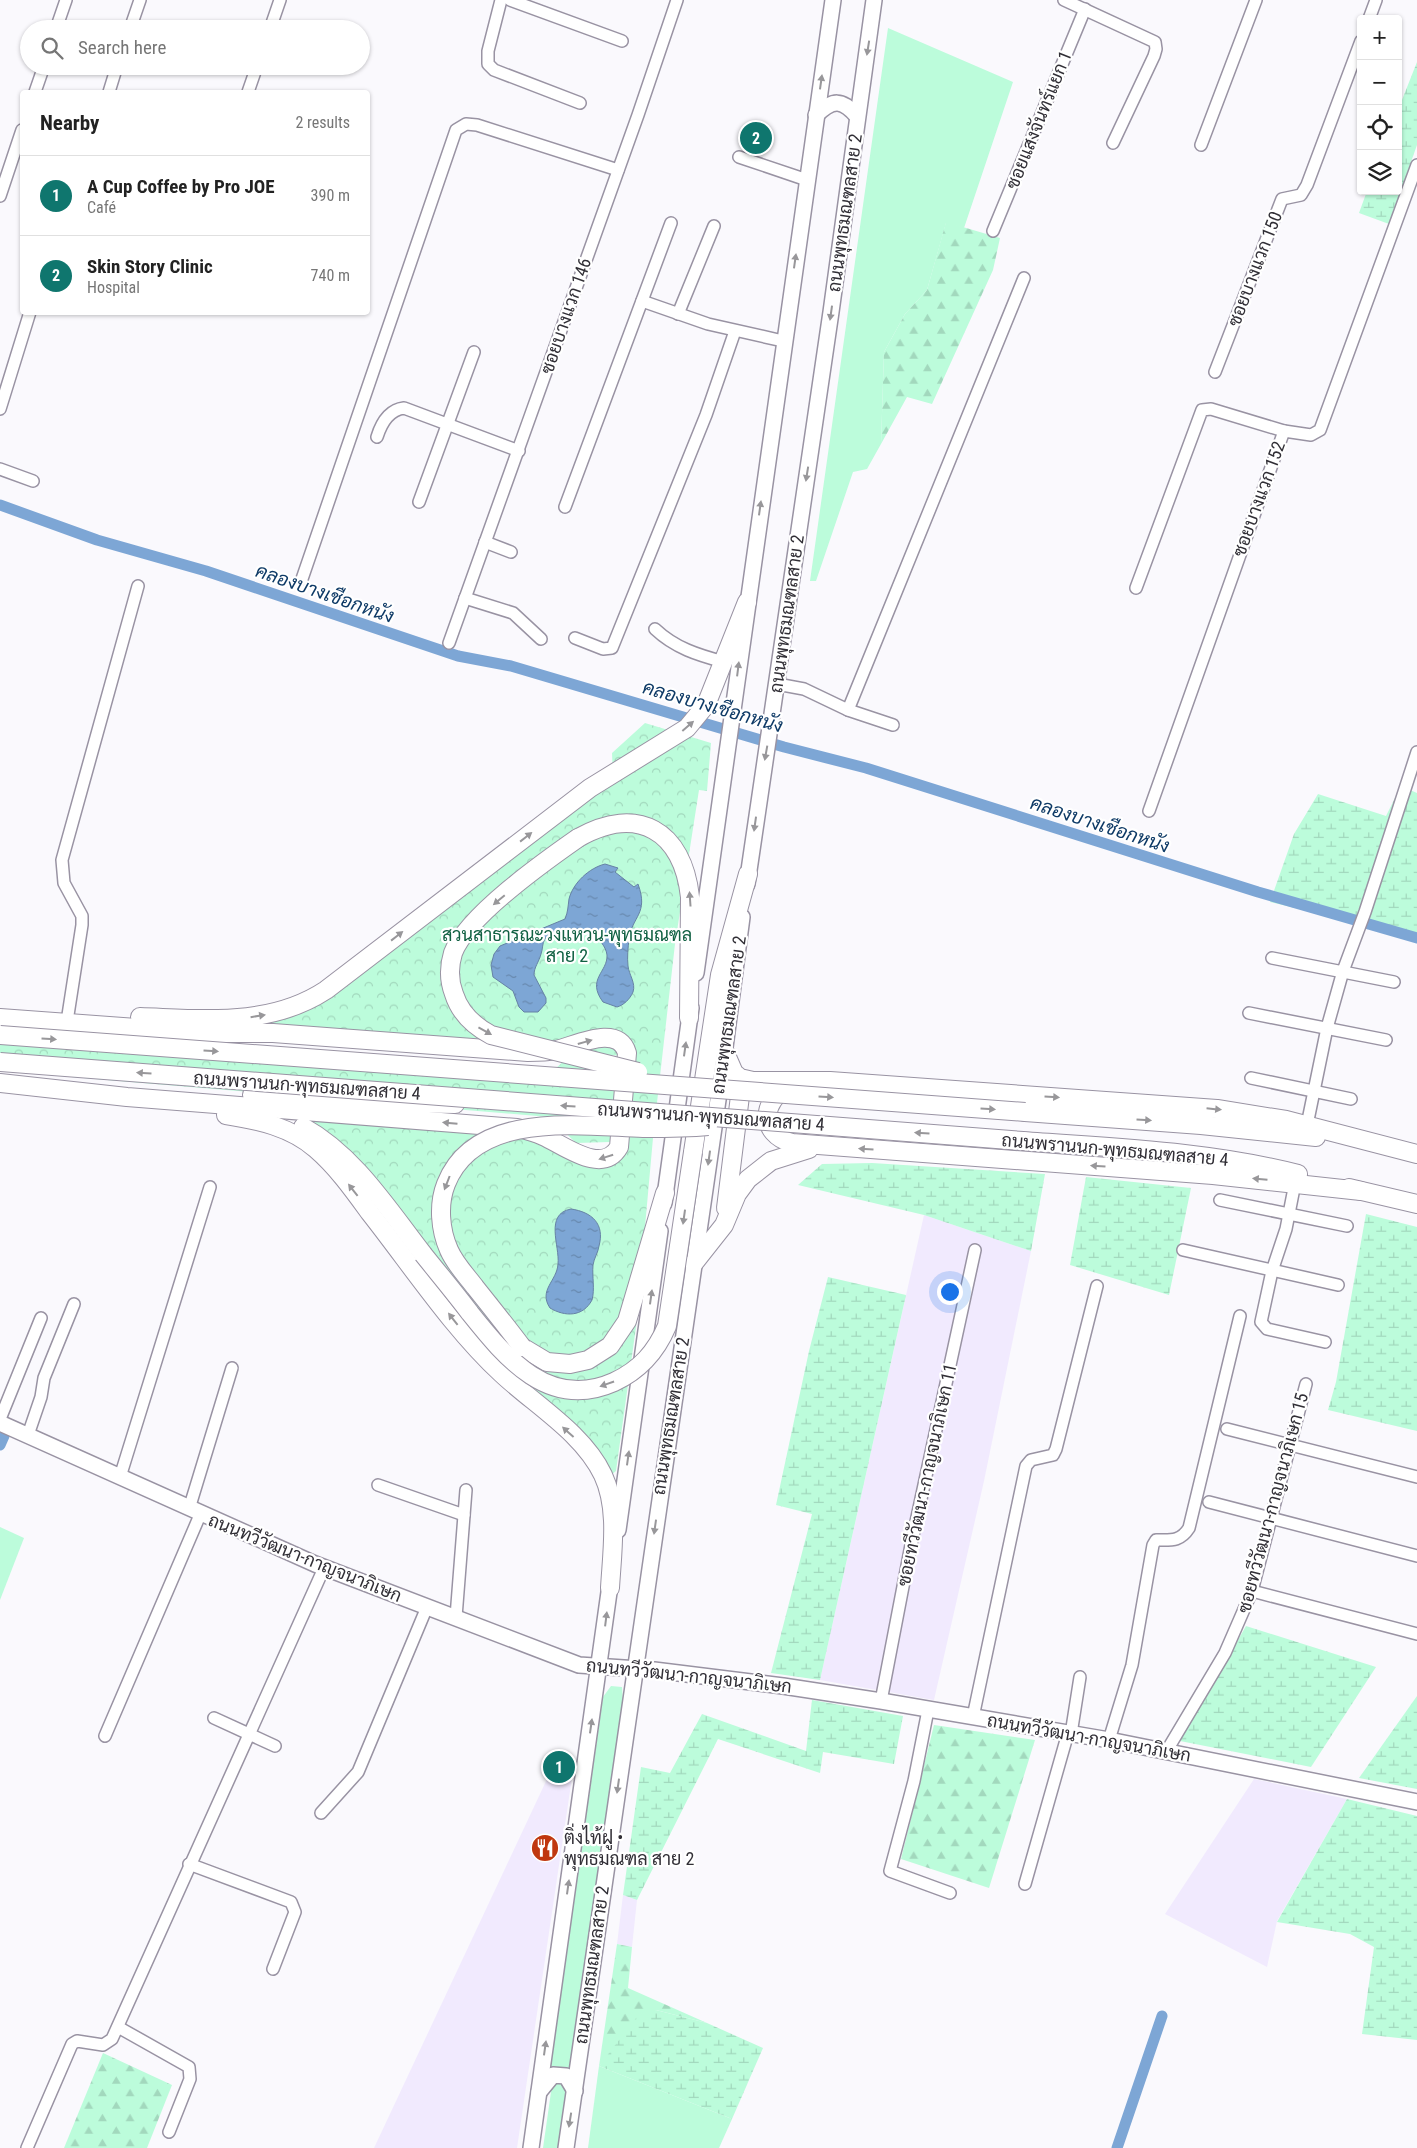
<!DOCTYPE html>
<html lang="en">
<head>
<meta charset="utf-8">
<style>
	body { margin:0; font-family:"Roboto Condensed",Sarabun,sans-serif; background:#f6f6f6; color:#222 }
	.controls { position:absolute; right:15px; top:15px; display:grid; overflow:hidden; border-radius:5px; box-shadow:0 1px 4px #0004 }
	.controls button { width:45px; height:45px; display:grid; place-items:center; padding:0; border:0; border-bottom:1px solid #e0e0e0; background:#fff; color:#222; font:25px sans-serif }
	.you { position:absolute; left:949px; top:1291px; width:18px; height:18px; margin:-12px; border:4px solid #fff; border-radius:50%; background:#1a73e8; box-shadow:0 0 0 8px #1a73e833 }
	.badge { display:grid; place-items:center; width:32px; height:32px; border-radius:50%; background:#0f766e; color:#fff; font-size:16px; font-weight:700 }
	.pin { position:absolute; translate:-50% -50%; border:2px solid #fff; box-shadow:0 1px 5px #0006 }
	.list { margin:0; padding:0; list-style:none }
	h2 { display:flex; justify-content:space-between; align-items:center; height:65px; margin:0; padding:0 20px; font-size:21px }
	h2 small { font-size:16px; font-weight:400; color:#767676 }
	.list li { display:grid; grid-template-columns:32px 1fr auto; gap:15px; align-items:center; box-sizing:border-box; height:80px; padding:0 20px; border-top:1px solid #e0e0e0 }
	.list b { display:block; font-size:19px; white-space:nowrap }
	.list p { margin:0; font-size:16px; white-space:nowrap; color:#767676 }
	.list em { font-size:16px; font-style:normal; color:#767676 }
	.icon { flex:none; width:28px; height:28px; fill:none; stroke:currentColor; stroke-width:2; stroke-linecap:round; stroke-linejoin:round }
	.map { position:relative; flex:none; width:1417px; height:2148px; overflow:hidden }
	.search { position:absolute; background:#fff; box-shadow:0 1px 4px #0004; left:20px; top:20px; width:350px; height:55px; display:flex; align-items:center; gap:12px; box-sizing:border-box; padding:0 18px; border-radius:28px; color:#767676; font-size:19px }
	.panel { position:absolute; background:#fff; box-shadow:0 1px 4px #0004; left:20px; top:90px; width:350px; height:225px; border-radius:5px }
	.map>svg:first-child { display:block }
	.built { fill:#f1eafe }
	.grass { fill:#bcfcdb }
	.forest { fill:url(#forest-firs) }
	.wetland { fill:url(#wetland-marsh) }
	.park { fill:url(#park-crowns) }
	.water { fill:url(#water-ripples); stroke:#6682a5 }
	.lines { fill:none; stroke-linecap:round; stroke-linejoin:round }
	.canal { stroke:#7da6d5; stroke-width:11 }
	.street-casing { stroke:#9993a3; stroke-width:14 }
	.secondary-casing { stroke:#9993a3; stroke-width:18 }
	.primary-casing { stroke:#9993a3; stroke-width:20 }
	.street { stroke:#fff; stroke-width:11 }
	.secondary { stroke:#fff; stroke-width:15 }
	.primary { stroke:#fff; stroke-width:18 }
	.primary-bridge-casing { stroke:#9993a3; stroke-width:20; stroke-linecap:butt }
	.primary-bridge { stroke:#fff; stroke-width:18 }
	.oneway { fill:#98979a }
	.labels { text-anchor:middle; stroke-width:4.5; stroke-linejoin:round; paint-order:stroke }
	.street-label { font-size:18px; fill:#312f36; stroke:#fff }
	.park-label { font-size:18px; fill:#106042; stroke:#fff }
	.poi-label { font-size:18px; fill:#312f36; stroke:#fff; text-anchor:start }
	.water-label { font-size:19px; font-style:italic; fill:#0e3a66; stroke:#fff }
</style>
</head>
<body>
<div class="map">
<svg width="1417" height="2148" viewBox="0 0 1417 2148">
	<defs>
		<pattern id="forest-firs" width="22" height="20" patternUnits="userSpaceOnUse" patternTransform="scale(1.25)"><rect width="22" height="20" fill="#bcfcdb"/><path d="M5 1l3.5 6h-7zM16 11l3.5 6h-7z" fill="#a2d8bd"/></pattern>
		<pattern id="wetland-marsh" width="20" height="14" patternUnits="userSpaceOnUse" patternTransform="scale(1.25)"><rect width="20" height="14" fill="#bcfcdb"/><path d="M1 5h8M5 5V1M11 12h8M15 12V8" fill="none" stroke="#a2d8bd"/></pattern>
		<pattern id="park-crowns" width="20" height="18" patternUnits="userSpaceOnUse" patternTransform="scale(1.25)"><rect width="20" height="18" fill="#bcfcdb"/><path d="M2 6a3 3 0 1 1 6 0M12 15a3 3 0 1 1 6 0" fill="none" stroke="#a2d8bd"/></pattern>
		<pattern id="water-ripples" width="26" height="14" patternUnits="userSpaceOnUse" patternTransform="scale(1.25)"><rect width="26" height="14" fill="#7da6d5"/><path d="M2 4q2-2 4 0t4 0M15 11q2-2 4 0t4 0" fill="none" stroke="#6788ae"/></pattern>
	</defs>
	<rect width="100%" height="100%" fill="#faf9fd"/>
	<g class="built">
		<polygon points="924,1215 1031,1251 984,1481 934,1700 820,1680"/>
		<polygon points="555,1762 574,1764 517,2148 374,2148"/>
		<polygon points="1254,1779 1347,1799 1277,1921 1267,1967 1165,1914"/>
		<polygon points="623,1895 637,1900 632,1947 617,1944"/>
	</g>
	<g class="grass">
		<polygon points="888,28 1013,82 964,228 946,223 927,290 905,314 884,352 881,444 867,469 853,472 816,581 810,581"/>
		<polygon points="0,1527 24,1538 0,1600"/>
		<polygon points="611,1686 622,1687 623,1701 570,2073 550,2069 603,1697"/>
		<polygon points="599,2066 732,2119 719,2148 588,2148"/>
		<polygon points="562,2080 567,2088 558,2148 543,2148 552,2085"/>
	</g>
	<g class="forest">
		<polygon points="946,222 1000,238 993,270 932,404 907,397 881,444 884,352 905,314 927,290"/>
		<polygon points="934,1725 1035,1740 989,1888 901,1859"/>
		<polygon points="617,1944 632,1947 628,1988 707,2023 656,2010 599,2066"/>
		<polygon points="103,2053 172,2085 147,2148 64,2148"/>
	</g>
	<g class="wetland">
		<polygon points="1417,62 1417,145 1389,224 1359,213 1367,191 1398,191 1398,110"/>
		<polygon points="1401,786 1417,793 1417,937 1270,902 1294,834 1318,794 1386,816"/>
		<polygon points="872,1163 1045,1174 1031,1251 924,1215 798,1185 822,1164"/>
		<polygon points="1086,1177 1191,1188 1169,1295 1070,1265"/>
		<polygon points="1366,1214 1417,1227 1417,1431 1328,1410 1336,1382"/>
		<polygon points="828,1277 906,1295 820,1680 771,1673 812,1514 776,1505 809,1351"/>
		<polygon points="1246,1626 1376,1667 1311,1767 1180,1741"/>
		<polygon points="1417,1696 1417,1789 1359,1778"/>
		<polygon points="812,1700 903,1716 894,1764 823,1752 820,1773 718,1739 637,1900 623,1895 641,1767 670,1773 702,1714 806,1751"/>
		<polygon points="1347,1799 1417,1816 1417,2040 1362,2034 1374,1947 1350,1934 1277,1922"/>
		<polygon points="656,2010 707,2023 763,2048 732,2119 599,2066 640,2013"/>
	</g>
	<g class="park">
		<polygon points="645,723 711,743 707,791 699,790 675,944 653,1138 636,1327 616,1471 610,1476 506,1368 320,1130 290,1115 506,1129 613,1161 635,1057 273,1028 272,1020 326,1001 613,777 612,753"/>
		<polygon points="0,1027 554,1070 566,1059 622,1059 610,1142 576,1143 549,1117 0,1071"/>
	</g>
	<g class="water">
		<path d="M605 864 618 868 615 872 634 887 638 884C649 914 632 916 629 939 628 948 627 957 628 966 629 975 636 983 633 992 630 999 624 1005 617 1007L603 1002C586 979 608 972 607 955 605 938 580 924 566 930 559 933 549 932 545 939 542 943 543 949 541 954 539 962 534 967 534 975L546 998V1003L538 1012H524L519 1007 513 991 493 977 491 965 494 954 500 946 565 919C568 912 568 906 569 899 573 883 589 868 605 864Z"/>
		<path d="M571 1209C592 1212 605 1224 599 1246 598 1253 594 1258 593 1265 592 1277 595 1289 592 1300 583 1317 565 1317 550 1308 538 1290 557 1281 558 1264 560 1246 544 1214 571 1209Z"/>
	</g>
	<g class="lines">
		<g class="canal">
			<polyline points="0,505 97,540 206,571 458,656 511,666 784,747 866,768 1258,892 1417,938"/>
			<polyline points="0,1445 4,1436"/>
			<polyline points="1117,2148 1162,2016"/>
		</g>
		<defs>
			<g id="street">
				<polyline points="501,0 488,51 488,64 494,70 580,103"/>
				<polyline points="510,0 622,41"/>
				<polyline points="1064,0 1155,42 1156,49 1154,56 1113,143"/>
				<polyline points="1369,19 1376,0"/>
				<polyline points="56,29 66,0"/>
				<polyline points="130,29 140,0"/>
				<polyline points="270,29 280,0"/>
				<polyline points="35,92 44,66"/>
				<polyline points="109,92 117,66"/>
				<polyline points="248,92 257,66"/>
				<polyline points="1201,145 1256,0"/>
				<polyline points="739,157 807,180"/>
				<polyline points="0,196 22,130"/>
				<polyline points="993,231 1085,9"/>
				<polyline points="642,301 708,324 783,341"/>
				<polyline points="678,314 714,226"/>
				<polyline points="1215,372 1282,199 1301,195 1307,185 1361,41"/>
				<polyline points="0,409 30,312"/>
				<path d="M377 437C381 424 388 410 404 408L519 451"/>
				<polyline points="0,469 33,481"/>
				<polyline points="419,502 474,352"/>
				<polyline points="565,507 671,223"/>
				<polyline points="485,542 511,552"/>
				<polyline points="302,579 456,130 466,124 477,125 618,170"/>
				<polyline points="1136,588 1202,410 1211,409 1284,431"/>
				<polyline points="465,598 513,613 541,639"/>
				<path d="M655 629C675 648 698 655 724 662"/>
				<polyline points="575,638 603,649 612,648 706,415 735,331"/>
				<polyline points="449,643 638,115 677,0"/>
				<polyline points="777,684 804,689 848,710 893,725"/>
				<polyline points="848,710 1024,278"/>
				<polyline points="1149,811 1284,431 1311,435 1320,430 1417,165"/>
				<polyline points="1272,958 1394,982"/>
				<polyline points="1249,1013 1386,1040"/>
				<polyline points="68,1015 82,925 82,916 64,883 62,860 138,586"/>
				<polyline points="1251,1078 1351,1099"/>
				<polyline points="1307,1125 1327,1028 1343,971 1365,912 1417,752"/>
				<polyline points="1295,1183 1286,1229 1272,1271 1261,1322 1267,1329 1325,1342"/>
				<polyline points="1220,1200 1347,1226"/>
				<polyline points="1183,1250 1338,1285"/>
				<polyline points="0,1419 41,1318"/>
				<polyline points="1227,1429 1417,1477"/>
				<polyline points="28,1435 41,1397 44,1378 74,1304"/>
				<polyline points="120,1477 210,1187"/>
				<polyline points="378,1485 464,1515"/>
				<polyline points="1209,1502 1417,1556"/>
				<polyline points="189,1509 232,1368"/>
				<polyline points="1252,1591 1417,1634"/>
				<polyline points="456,1617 466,1490"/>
				<polyline points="881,1701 911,1545 975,1250"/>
				<polyline points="928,1710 914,1781 890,1871 950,1893"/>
				<polyline points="973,1717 1026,1466 1031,1460 1053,1455 1056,1449 1097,1286"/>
				<polyline points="214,1718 275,1746"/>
				<polyline points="1071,1734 1080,1677"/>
				<polyline points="105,1736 200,1515"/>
				<path d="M1109 1740 1132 1665 1153 1545 1156 1540C1171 1540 1180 1542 1189 1528L1240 1316"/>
				<polyline points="1166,1752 1225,1653 1252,1591 1306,1384"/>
				<polyline points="321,1813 358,1772 427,1607"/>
				<polyline points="189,1864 291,1902 295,1912 273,1969"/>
				<polyline points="1025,1884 1068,1733"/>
				<polyline points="118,2027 189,2067 190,2079 169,2132"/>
				<polyline points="27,2148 72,2044 77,2041 103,2045 112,2039 324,1568"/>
			</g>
			<g id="secondary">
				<path d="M816 115C833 99 842 99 857 116"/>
				<polyline points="747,884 831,312 874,0"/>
				<polyline points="696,973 833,0"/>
				<polyline points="664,1203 691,1008"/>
				<polyline points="0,1423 315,1564 579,1665 654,1670 783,1686 881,1701 1109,1740 1417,1802"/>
				<polyline points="618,1530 660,1231"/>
				<polyline points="539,2092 553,2075 566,2076 575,2091"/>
				<polyline points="531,2148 611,1578"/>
				<polyline points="566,2148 719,1093 742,917"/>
			</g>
			<g id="primary">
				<path d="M578 838C638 804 683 831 690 897L689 1018"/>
				<path d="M140 1017C204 1019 270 1027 326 990L590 788 687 728 706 705 747 602"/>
				<path d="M0 1018 205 1033H273L528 1052C537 1052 546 1052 556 1050 575 1046 618 1023 627 1053L619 1147C602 1176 564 1145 543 1136 535 1132 526 1130 517 1128L127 1097 0 1083"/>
				<polyline points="724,1050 734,1073 740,1078 753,1081 830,1081 1217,1109 1286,1120 1417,1154"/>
				<path d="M789 1087C761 1100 759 1134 792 1143L1213 1175 1361 1191"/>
				<polyline points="252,1095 352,1102 455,1104"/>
				<polyline points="1025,1112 1201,1125 1316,1137"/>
				<path d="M226 1115C258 1120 291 1127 316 1149 337 1167 354 1191 370 1213 411 1265 454 1330 502 1374 535 1405 583 1433 603 1475 619 1509 612 1552 610 1588"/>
				<path d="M303 1127C354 1155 388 1209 423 1254"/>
				<path d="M1023 1141C1115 1148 1208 1151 1298 1174"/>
				<polyline points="693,1152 720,975 748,874"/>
				<polyline points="1349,1188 1417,1204"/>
				<polyline points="726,1208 740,1096 736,1076"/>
				<polyline points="694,1263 724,1225 737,1194 748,1179 771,1161 809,1149"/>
				<polyline points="522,1347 547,1362 570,1364 588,1360 610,1346 627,1321 665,1193"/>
			</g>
		</defs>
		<use href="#street" class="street-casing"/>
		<use href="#secondary" class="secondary-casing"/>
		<use href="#primary" class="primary-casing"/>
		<use href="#street" class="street"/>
		<use href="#secondary" class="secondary"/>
		<use href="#primary" class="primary"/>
		<defs>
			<g id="primary-bridge">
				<path d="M578 838C545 861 467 916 453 953 449 966 449 981 454 994 460 1013 474 1026 491 1035L638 1072"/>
				<polyline points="0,1035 1025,1112"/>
				<polyline points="0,1062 1023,1141"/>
				<path d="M423 1254C439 1274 455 1293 470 1313 506 1358 549 1411 614 1382 640 1370 656 1352 667 1326L693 1152"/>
				<path d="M522 1347C507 1327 491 1307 475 1287 466 1275 455 1264 449 1250 440 1230 438 1204 446 1184 475 1110 580 1126 643 1128 665 1128 686 1128 708 1126"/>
			</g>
		</defs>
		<use href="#primary-bridge" class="primary-bridge-casing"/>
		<use href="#primary-bridge" class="primary-bridge"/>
	</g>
	<defs><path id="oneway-solid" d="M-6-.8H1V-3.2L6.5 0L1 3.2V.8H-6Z" transform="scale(1.25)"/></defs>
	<g class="oneway">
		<use href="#oneway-solid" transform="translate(868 48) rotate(99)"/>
		<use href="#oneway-solid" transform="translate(821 82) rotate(-82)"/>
		<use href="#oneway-solid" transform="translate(795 261) rotate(-82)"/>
		<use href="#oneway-solid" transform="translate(831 313) rotate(98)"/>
		<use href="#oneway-solid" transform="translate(807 474) rotate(99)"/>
		<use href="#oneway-solid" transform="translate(760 508) rotate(-82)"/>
		<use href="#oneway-solid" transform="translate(738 669) rotate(-83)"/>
		<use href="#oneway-solid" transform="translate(688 726) rotate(-41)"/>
		<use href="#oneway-solid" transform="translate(766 753) rotate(100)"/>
		<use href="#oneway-solid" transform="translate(755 824) rotate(98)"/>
		<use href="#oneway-solid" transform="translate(526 837) rotate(-38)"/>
		<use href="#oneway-solid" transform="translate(690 899) rotate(-94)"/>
		<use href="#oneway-solid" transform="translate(499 900) rotate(140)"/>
		<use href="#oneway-solid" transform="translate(397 936) rotate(-38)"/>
		<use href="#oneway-solid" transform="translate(258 1016) rotate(-9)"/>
		<use href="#oneway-solid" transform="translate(485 1031) rotate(29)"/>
		<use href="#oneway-solid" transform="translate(49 1039) rotate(4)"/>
		<use href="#oneway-solid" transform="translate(585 1042) rotate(-16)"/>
		<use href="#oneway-solid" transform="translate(685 1049) rotate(-82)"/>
		<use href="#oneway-solid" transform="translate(211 1051) rotate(4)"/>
		<use href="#oneway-solid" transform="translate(144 1073) rotate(-176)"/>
		<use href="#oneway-solid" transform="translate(826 1097) rotate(4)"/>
		<use href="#oneway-solid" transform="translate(1052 1097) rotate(4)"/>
		<use href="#oneway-solid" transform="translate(568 1106) rotate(-176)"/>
		<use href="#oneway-solid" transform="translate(988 1109) rotate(4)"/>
		<use href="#oneway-solid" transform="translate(1214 1109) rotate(6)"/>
		<use href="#oneway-solid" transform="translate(1144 1120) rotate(4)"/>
		<use href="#oneway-solid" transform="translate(450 1123) rotate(-175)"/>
		<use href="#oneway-solid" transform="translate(922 1133) rotate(-176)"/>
		<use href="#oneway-solid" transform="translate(866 1149) rotate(-176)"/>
		<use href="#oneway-solid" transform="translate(606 1157) rotate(163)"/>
		<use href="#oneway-solid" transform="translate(709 1158) rotate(98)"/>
		<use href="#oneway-solid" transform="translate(1098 1166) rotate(-176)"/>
		<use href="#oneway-solid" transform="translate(1260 1179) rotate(-175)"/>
		<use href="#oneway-solid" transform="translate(447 1183) rotate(111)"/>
		<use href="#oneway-solid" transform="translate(353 1190) rotate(-128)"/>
		<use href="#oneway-solid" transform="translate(684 1217) rotate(98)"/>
		<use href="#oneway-solid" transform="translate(651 1297) rotate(-82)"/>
		<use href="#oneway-solid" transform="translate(453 1319) rotate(-128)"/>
		<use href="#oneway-solid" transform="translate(607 1384) rotate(161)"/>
		<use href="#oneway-solid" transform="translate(568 1432) rotate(-138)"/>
		<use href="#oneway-solid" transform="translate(628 1458) rotate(-82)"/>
		<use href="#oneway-solid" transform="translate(655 1527) rotate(98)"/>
		<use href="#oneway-solid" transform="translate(606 1619) rotate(-83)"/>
		<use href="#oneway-solid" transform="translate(591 1726) rotate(-82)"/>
		<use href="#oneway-solid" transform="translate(618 1786) rotate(98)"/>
		<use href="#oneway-solid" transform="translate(568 1887) rotate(-82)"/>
		<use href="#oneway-solid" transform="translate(545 2048) rotate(-82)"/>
		<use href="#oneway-solid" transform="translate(570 2120) rotate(99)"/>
	</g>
	<defs>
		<symbol id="restaurant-disc" viewBox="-11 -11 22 22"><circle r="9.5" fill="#c0370f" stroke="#fff"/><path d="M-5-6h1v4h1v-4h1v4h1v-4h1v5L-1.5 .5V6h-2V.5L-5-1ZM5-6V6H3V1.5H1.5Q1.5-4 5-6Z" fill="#fff"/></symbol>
	</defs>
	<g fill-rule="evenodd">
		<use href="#restaurant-disc" x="529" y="1832" width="32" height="32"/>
	</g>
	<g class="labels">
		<g class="street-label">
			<text transform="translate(1039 120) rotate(-68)" y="6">ซอยแสงจันทร์แยก 1</text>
			<text transform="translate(845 213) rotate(-82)" y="6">ถนนพุทธมณฑลสาย 2</text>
			<text transform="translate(1255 269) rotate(-69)" y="6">ซอยบางแวก 150</text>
			<text transform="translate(566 316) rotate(-71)" y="6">ซอยบางแวก 146</text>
			<text transform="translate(1259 499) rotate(-70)" y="6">ซอยบางแวก 152</text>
			<text transform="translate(787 614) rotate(-82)" y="6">ถนนพุทธมณฑลสาย 2</text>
			<text transform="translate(729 1015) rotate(-82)" y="6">ถนนพุทธมณฑลสาย 2</text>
			<text transform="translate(307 1086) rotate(4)" y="6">ถนนพรานนก-พุทธมณฑลสาย 4</text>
			<text transform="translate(711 1117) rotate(4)" y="6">ถนนพรานนก-พุทธมณฑลสาย 4</text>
			<text transform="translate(1115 1150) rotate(5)" y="6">ถนนพรานนก-พุทธมณฑลสาย 4</text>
			<text transform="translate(671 1416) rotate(-81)" y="6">ถนนพุทธมณฑลสาย 2</text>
			<text transform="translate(927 1475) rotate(-78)" y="6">ซอยทวีวัฒนา-กาญจนาภิเษก 11</text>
			<text transform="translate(1273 1503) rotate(-75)" y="6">ซอยทวีวัฒนา-กาญจนาภิเษก 15</text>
			<text transform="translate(305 1558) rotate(22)" y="6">ถนนทวีวัฒนา-กาญจนาภิเษก</text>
			<text transform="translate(689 1676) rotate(6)" y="6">ถนนทวีวัฒนา-กาญจนาภิเษก</text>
			<text transform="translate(1089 1738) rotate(10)" y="6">ถนนทวีวัฒนา-กาญจนาภิเษก</text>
			<text transform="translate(592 1965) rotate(-82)" y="6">ถนนพุทธมณฑลสาย 2</text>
		</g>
		<g class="park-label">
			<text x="567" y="941">สวนสาธารณะวงแหวน-พุทธมณฑล<tspan x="567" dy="21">สาย 2</tspan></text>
		</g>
		<g class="poi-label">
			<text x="564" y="1844">ติ่งไท้ฝู •<tspan x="564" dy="21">พุทธมณฑล สาย 2</tspan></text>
		</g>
		<g class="water-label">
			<text transform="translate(325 593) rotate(19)" y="7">คลองบางเชือกหนัง</text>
			<text transform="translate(713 706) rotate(16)" y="7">คลองบางเชือกหนัง</text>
			<text transform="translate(1100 824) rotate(18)" y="7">คลองบางเชือกหนัง</text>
		</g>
	</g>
</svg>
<div class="controls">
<button>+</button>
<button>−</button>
<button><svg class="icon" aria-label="locate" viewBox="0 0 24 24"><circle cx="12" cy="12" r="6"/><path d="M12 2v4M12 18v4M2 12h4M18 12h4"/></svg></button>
<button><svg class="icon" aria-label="layers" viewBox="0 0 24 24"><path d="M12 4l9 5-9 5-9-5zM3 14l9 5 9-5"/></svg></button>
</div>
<div class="you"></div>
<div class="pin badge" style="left:559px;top:1767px">1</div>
<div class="pin badge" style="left:756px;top:138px">2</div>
<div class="search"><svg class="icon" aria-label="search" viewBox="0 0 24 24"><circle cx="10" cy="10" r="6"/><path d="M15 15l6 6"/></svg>Search here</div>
<section class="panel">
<h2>Nearby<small>2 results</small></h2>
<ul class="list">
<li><span class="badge">1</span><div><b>A Cup Coffee by Pro JOE</b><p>Café</p></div><em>390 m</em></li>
<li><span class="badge">2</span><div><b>Skin Story Clinic</b><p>Hospital</p></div><em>740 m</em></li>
</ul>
</section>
</div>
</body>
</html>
